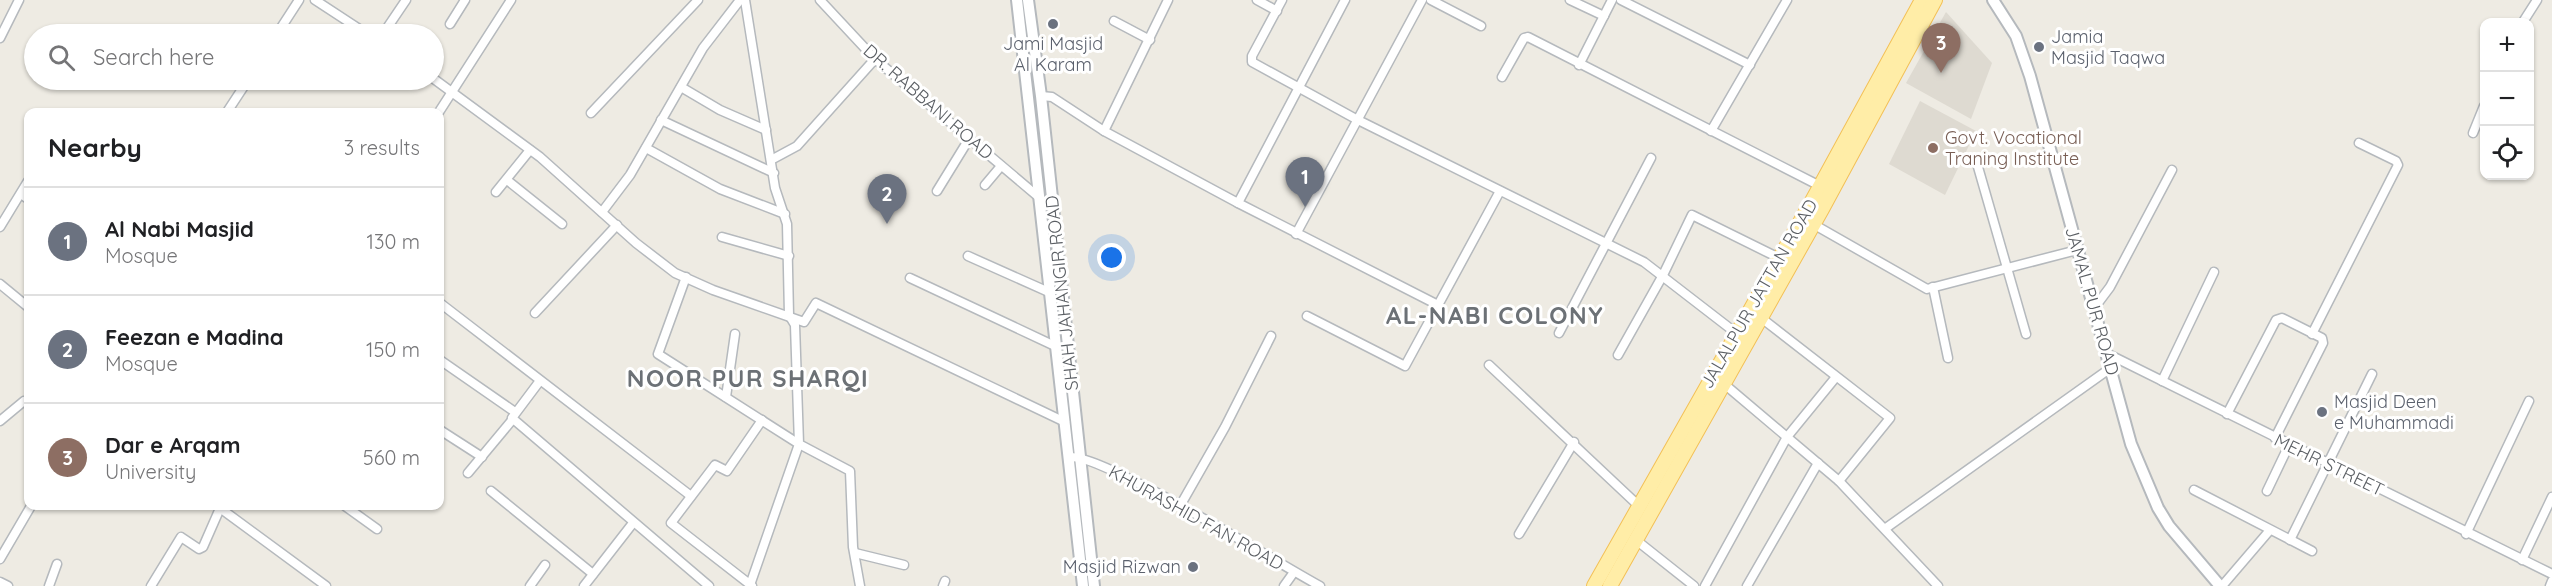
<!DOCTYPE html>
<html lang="en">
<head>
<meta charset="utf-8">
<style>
	body { margin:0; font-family:Quicksand,sans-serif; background:#f2f2f2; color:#202124 }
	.controls { position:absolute; right:18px; top:18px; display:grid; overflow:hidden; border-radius:12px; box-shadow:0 2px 4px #0004 }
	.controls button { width:54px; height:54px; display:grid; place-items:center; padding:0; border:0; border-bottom:2px solid #e0e0e0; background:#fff; color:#202124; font:30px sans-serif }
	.you { position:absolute; left:1112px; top:258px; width:21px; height:21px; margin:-15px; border:4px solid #fff; border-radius:50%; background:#1a73e8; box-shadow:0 0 0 9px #1a73e833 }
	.badge { display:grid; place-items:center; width:39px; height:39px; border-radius:50%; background:#ec312b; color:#fff; font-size:20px; font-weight:700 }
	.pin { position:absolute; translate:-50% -50px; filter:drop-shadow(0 2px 3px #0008) }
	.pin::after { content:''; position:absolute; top:32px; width:21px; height:18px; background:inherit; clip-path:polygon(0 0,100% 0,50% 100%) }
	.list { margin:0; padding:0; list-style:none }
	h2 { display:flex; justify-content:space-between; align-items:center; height:78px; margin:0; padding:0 24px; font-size:26px }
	h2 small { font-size:20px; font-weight:400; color:#757577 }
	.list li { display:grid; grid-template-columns:39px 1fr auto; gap:18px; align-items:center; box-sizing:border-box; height:108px; padding:0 24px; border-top:2px solid #e0e0e0 }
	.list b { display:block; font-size:22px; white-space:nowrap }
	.list p { margin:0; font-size:20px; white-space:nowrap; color:#757577 }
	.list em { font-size:20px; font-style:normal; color:#757577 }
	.icon { flex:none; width:33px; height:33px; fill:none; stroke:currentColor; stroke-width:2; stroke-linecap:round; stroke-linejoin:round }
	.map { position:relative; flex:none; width:2552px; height:586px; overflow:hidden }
	.search { position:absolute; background:#fff; box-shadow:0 2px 4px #0004; left:24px; top:24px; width:420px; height:66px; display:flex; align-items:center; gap:15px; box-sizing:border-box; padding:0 21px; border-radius:33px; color:#757577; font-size:22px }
	.panel { position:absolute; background:#fff; box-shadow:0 2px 4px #0004; left:24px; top:108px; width:420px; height:402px; border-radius:12px }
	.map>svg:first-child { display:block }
	.education { fill:#dedad1 }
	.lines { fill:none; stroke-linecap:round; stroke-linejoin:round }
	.minor-casing { stroke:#b5b9bd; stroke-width:11 }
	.tertiary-casing { stroke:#b5b9bd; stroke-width:14 }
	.primary-casing { stroke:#f3c056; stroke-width:16 }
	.minor { stroke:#fff; stroke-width:8 }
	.tertiary { stroke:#fff; stroke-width:10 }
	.primary { stroke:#ffeda7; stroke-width:14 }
	.worship-dot { fill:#6b7280; stroke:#fff; stroke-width:2 }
	.education-dot { fill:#8d6e63; stroke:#fff; stroke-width:2 }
	.labels { text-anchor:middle; stroke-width:6; stroke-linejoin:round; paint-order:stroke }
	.worship-label { font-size:18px; fill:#5b616d; stroke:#fff; text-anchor:start }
	.street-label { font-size:18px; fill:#5b5f64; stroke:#fff }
	.education-label { font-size:18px; fill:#785e54; stroke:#fff; text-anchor:start }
	.district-label { font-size:24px; font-weight:bold; letter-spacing:1.5px; fill:#6c7176; stroke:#fff }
</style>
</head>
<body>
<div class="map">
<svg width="2552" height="586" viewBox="0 0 2552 586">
	<rect width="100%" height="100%" fill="#eeebe3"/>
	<g class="education">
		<polygon points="1946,12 1992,63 1971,119 1906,83"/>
		<polygon points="1920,101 1976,131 1945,195 1889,164"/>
	</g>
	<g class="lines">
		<defs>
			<g id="minor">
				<polyline points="315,0 367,34"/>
				<polyline points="745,0 775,188 787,224 789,315 795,325 799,444 850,471 853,547 860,586"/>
				<polyline points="820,0 875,59 1041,199"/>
				<polyline points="1257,0 1277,11"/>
				<polyline points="1282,0 1252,56 1252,62 1356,119 1644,262 1736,333"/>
				<polyline points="1431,0 1481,26"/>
				<polyline points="1570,0 1604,16"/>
				<polyline points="1621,0 1750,65"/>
				<polyline points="1114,21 1150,40"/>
				<polyline points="2523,22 2537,0"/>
				<polyline points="450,24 465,0"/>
				<polyline points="277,34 299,0"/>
				<polyline points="383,34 406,0"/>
				<polyline points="0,38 19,0"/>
				<polyline points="1579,65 1612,0"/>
				<polyline points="1502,77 1524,38 1528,37 1820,186"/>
				<polyline points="434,79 540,157 636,243 675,273 713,290 804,322 816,303 1065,422"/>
				<polyline points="681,87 720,110 766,130"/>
				<polyline points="1041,96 1052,97 1104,131 1238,203 1345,0"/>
				<polyline points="227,112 248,80"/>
				<polyline points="439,112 511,0"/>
				<polyline points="591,113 698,0"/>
				<polyline points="661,120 774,173"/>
				<polyline points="1104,131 1168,0"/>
				<polyline points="1711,131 1787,0"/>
				<polyline points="2473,133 2484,106"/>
				<polyline points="646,148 720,189 785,214"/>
				<polyline points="771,160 797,146 875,59"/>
				<polyline points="1978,167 2026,334"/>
				<polyline points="507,180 562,224"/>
				<polyline points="985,185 1001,166"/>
				<polyline points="937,191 969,139"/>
				<polyline points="496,192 530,150"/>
				<polyline points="21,194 28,199"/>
				<polyline points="1238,203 1438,305"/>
				<polyline points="602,212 630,175 703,48 740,0"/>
				<polyline points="1813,224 1927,289 2077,250"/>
				<polyline points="0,227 28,181"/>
				<polyline points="1296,234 1422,0"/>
				<polyline points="722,237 789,256"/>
				<polyline points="968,256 1051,293"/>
				<polyline points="686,277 658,354 799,444 750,585"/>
				<polyline points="910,278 1057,347"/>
				<polyline points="0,284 28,307"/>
				<polyline points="1933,287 1948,358"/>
				<polyline points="440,303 691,496"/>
				<polyline points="2095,307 2110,287 2172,170"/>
				<polyline points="535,313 617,225"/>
				<polyline points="1307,316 1405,366 1500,191"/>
				<polyline points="1760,317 1890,418 1839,481"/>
				<polyline points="1559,333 1651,158"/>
				<polyline points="2312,334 2398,165 2396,161 2359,143"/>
				<polyline points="2108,354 2552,574"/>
				<polyline points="1618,355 1663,275 1692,215 1779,258"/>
				<polyline points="440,360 515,412"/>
				<polyline points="1489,365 1640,507"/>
				<polyline points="2162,381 2214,272"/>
				<polyline points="539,382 512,418 709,586"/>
				<polyline points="1723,383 1839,481 1938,586"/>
				<polyline points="726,397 735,334"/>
				<polyline points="2227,414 2276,320 2282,318 2322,338 2323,343 2275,438"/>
				<polyline points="0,421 24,401"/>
				<polyline points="440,430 482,457"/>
				<path d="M1069 457C1102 453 1279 564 1320 586"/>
				<polyline points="468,473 513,419"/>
				<polyline points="2194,490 2312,551"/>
				<polyline points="491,491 593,574"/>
				<polyline points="2267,491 2289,445"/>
				<polyline points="345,506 377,529"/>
				<polyline points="1180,506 1225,427 1271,336"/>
				<polyline points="220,508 326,586"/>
				<polyline points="1886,528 2112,367"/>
				<polyline points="1519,534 1574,442"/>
				<polyline points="2466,534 2529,401"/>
				<polyline points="1636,540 1694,586"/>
				<polyline points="2290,540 2372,374"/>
				<polyline points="855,553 904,565"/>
				<polyline points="0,559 31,506"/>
				<polyline points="2522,560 2552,497"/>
				<polyline points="0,582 8,586"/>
				<polyline points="49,586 57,564"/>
				<polyline points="151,586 181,537 199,549 203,547 221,506"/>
				<polyline points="530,586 545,565"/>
				<polyline points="584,586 633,523"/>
				<polyline points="752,586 671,523 715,465 727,471 762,420"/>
				<polyline points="943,586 945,581"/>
				<polyline points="1284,586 1294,572"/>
				<polyline points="1705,586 1787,437 1836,377"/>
				<polyline points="1747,586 1818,463"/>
				<polyline points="2222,586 2270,530"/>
				<polyline points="2550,586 2552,581"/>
			</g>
			<g id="tertiary">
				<polyline points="1017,0 1083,586"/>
				<polyline points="1028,0 1041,96 1094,586"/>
				<polyline points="1993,0 2016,36 2030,76 2131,444 2158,508 2169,526 2220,586"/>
			</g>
			<g id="primary">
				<polyline points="1594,586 1811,203 1922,0"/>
				<polyline points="1610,586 1822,209 1935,0"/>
			</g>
		</defs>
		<use href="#minor" class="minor-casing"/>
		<use href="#tertiary" class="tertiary-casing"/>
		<use href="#primary" class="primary-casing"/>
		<use href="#minor" class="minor"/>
		<use href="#tertiary" class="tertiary"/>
		<use href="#primary" class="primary"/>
	</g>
	<g class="worship-dot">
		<circle cx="1053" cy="24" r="6"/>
		<circle cx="2039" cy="47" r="6"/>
		<circle cx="2322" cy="412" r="6"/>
		<circle cx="1193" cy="567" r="6"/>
	</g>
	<circle class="education-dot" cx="1933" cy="148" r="6"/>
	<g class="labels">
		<g class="worship-label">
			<text x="2051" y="43">Jamia<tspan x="2051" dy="21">Masjid Taqwa</tspan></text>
			<text x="1053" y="50" text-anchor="middle">Jami Masjid<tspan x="1053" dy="21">Al Karam</tspan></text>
			<text x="2334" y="408">Masjid Deen<tspan x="2334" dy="21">e Muhammadi</tspan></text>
			<text x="1181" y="573" text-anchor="end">Masjid Rizwan</text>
		</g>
		<g class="street-label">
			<text transform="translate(928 102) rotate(41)" y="6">DR. RABBANI ROAD</text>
			<text transform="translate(1062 293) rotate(-96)" y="6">SHAH JAHANGIR ROAD</text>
			<text transform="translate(1759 294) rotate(-60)" y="6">JALALPUR JATTAN ROAD</text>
			<text transform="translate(2092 301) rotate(74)" y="6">JAMAL PUR ROAD</text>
			<text transform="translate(2329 465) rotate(26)" y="6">MEHR STREET</text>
			<text transform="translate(1196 518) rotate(29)" y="6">KHURASHID FAN ROAD</text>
		</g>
		<g class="education-label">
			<text x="1945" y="144">Govt. Vocational<tspan x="1945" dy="21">Traning Institute</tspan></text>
		</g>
		<g class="district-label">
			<text x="1495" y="324">AL-NABI COLONY</text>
			<text x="748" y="387">NOOR PUR SHARQI</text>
		</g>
	</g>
</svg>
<div class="controls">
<button>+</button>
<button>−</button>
<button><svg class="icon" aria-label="locate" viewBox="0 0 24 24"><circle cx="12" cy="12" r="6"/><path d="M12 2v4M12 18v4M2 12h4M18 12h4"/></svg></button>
</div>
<div class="you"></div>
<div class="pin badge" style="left:1305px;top:207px;background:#6b7280">1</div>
<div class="pin badge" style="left:887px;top:224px;background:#6b7280">2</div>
<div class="pin badge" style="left:1941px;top:73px;background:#8d6e63">3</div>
<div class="search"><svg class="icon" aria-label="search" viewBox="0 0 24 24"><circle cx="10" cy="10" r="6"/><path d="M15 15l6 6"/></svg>Search here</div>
<section class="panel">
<h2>Nearby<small>3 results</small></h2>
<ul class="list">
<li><span class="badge" style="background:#6b7280">1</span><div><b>Al Nabi Masjid</b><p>Mosque</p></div><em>130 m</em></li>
<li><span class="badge" style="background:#6b7280">2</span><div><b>Feezan e Madina</b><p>Mosque</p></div><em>150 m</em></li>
<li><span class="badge" style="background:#8d6e63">3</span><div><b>Dar e Arqam</b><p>University</p></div><em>560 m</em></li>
</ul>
</section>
</div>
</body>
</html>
